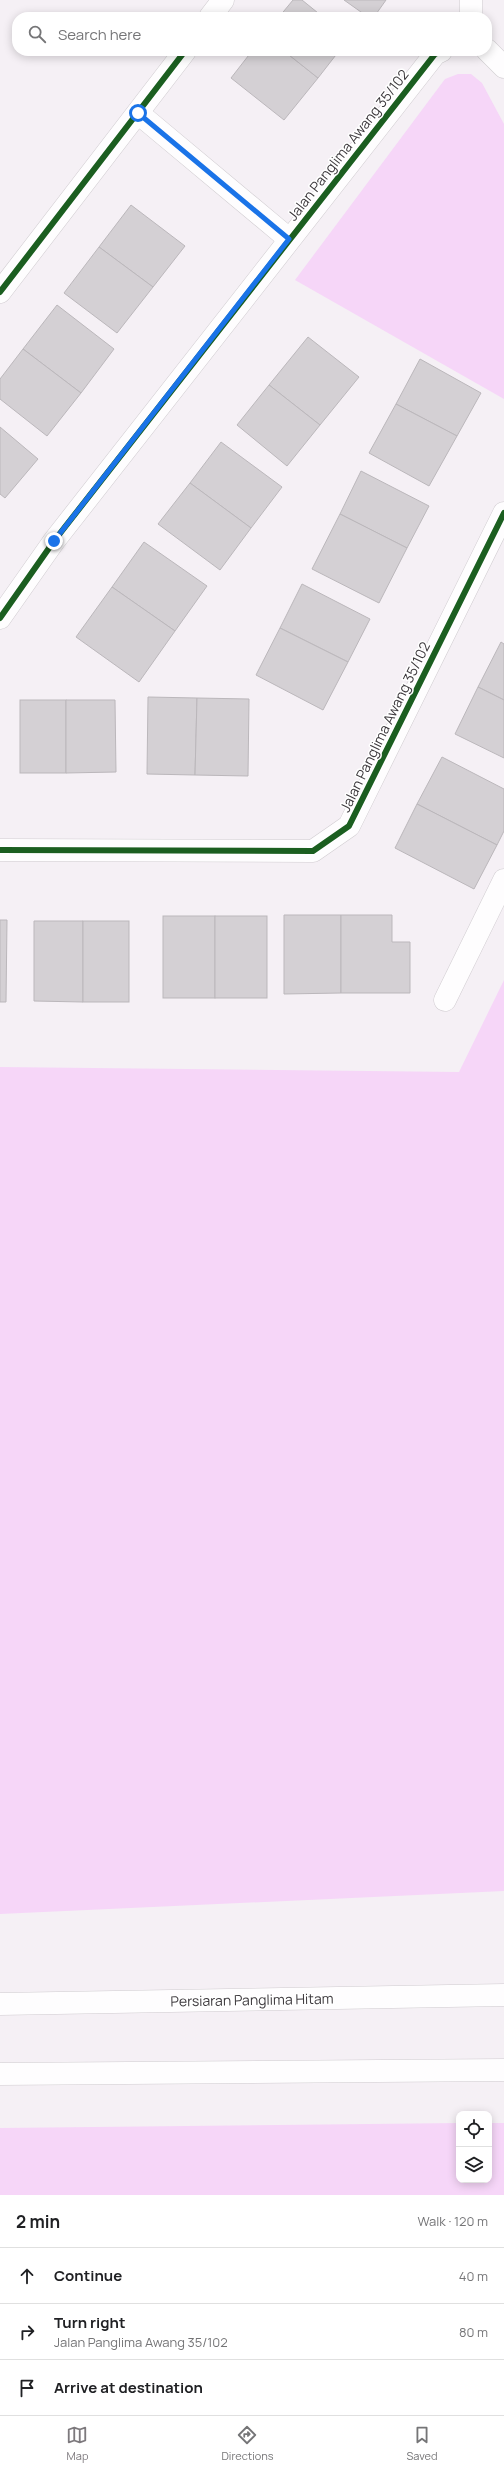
<!DOCTYPE html>
<html lang="en">
<head>
<meta charset="utf-8">
<style>
	body { margin:0; font-family:Manrope,sans-serif; background:#f2f2f2; color:#202124 }
	.controls { position:absolute; right:12px; bottom:12px; display:grid; overflow:hidden; border-radius:8px; box-shadow:0 2px 10px #0003 }
	.controls button { width:36px; height:36px; display:grid; place-items:center; padding:0; border:0; border-bottom:1px solid #e0e0e0; background:#fff; color:#202124; font:20px sans-serif }
	.stop { position:absolute; width:12px; height:12px; margin:-9px; border:3px solid #1a73e8; border-radius:50%; background:#fff }
	.stop.end { background:#1a73e8; border-color:#fff; box-shadow:0 1px 4px #0008 }
	.list { margin:0; padding:0; list-style:none }
	h2 { display:flex; justify-content:space-between; align-items:center; height:52px; margin:0; padding:0 16px; font-size:17px }
	h2 small { font-size:13px; font-weight:400; color:#757577 }
	.list li { display:grid; grid-template-columns:26px 1fr auto; gap:12px; align-items:center; box-sizing:border-box; height:56px; padding:0 16px; border-top:1px solid #e0e0e0 }
	.list b { display:block; font-size:15px; white-space:nowrap }
	.list p { margin:0; font-size:13px; white-space:nowrap; color:#757577 }
	.list em { font-size:13px; font-style:normal; color:#757577 }
	.icon { flex:none; width:22px; height:22px; fill:none; stroke:currentColor; stroke-width:2; stroke-linecap:round; stroke-linejoin:round }
	.map { position:relative; flex:none; width:504px; height:2195px; overflow:hidden }
	.search { position:absolute; background:#fff; box-shadow:0 2px 10px #0003; left:12px; right:12px; top:12px; height:44px; display:flex; align-items:center; gap:10px; box-sizing:border-box; padding:0 14px; border-radius:16px; color:#757577; font-size:15px }
	.sheet { height:220px; background:#fff }
	nav { display:flex; justify-content:space-around; align-items:center; box-sizing:border-box; height:56px; border-top:1px solid #e0e0e0; background:#fff; font-size:11px; color:#757577 }
	nav a { display:grid; justify-items:center; gap:2px }
	nav .on { color:#7d797d }
	.map>svg:first-child { display:block }
	.green { fill:#f6d6f8 }
	.building { fill:#d4d0d4; stroke:#bbb7bb }
	.lines { fill:none; stroke-linecap:round; stroke-linejoin:round }
	.minor-casing { stroke:#d0ccd0; stroke-width:23 }
	.major-casing { stroke:#d0ccd0; stroke-width:23 }
	.minor { stroke:#fefdfe; stroke-width:22 }
	.major { stroke:#fefdfe; stroke-width:22 }
	.cycleway-casing { stroke:#fff; stroke-width:8 }
	.cycleway { stroke:#1b5e20; stroke-width:6 }
	.route { stroke:#1a73e8; stroke-width:5 }
	.labels { text-anchor:middle; stroke-width:3; stroke-linejoin:round; paint-order:stroke }
	.street-label { font-size:14px; fill:#3d393d; stroke:#fff }
</style>
</head>
<body>
<div class="map">
<svg width="504" height="2195" viewBox="0 0 504 2195">
	<rect width="100%" height="100%" fill="#f5f0f5"/>
	<g class="green">
		<polygon points="458,74 471,74 482,83 504,124 504,399 295,280 445,79"/>
		<polygon points="504,980 504,1891 0,1914 0,1067 459,1072"/>
		<polygon points="459,2123 459,2180 489,2180 489,2123 504,2123 504,2195 0,2195 0,2128"/>
	</g>
	<g class="building">
		<polygon points="293,0 302,0 323,17 279,17"/>
		<polygon points="344,0 386,0 374,17 368,17"/>
		<polygon points="252,51 284,51 318,78 284,120 231,78"/>
		<polygon points="284,51 339,51 318,78"/>
		<polygon points="131,205 185,246 153,287 99,247"/>
		<polygon points="99,247 153,287 117,333 64,293"/>
		<polygon points="57,305 114,349 81,393 23,349"/>
		<polygon points="308,337 359,377 320,425 269,385"/>
		<polygon points="23,349 81,393 47,436 0,399 0,379"/>
		<polygon points="420,359 481,393 457,436 396,404"/>
		<polygon points="269,385 320,425 287,466 237,425"/>
		<polygon points="396,404 457,436 429,486 369,453"/>
		<polygon points="0,427 38,459 5,498 0,494"/>
		<polygon points="221,442 282,487 251,528 190,483"/>
		<polygon points="361,471 429,506 407,548 340,514"/>
		<polygon points="190,483 251,528 220,570 158,524"/>
		<polygon points="340,514 407,548 379,603 312,569"/>
		<polygon points="144,542 207,586 175,631 112,587"/>
		<polygon points="302,584 370,619 348,662 280,628"/>
		<polygon points="112,587 175,631 139,682 76,637"/>
		<polygon points="280,628 348,662 323,710 256,675"/>
		<polygon points="501,642 504,644 504,700 478,687"/>
		<polygon points="478,687 504,700 504,758 455,734"/>
		<polygon points="148,697 197,698 195,775 147,774"/>
		<polygon points="197,698 249,699 248,776 195,775"/>
		<rect x="20" y="700" width="46" height="73"/>
		<polygon points="66,700 115,700 116,772 66,773"/>
		<polygon points="442,757 504,789 504,831 497,845 417,804"/>
		<polygon points="417,804 497,845 474,889 395,848"/>
		<polygon points="284,915 341,915 341,993 284,994"/>
		<polygon points="341,915 392,915 392,942 410,942 410,993 341,993"/>
		<rect x="163" y="916" width="52" height="82"/>
		<rect x="215" y="916" width="52" height="82"/>
		<polygon points="0,920 7,920 6,1002 0,1002"/>
		<polygon points="34,921 83,921 83,1002 34,1001"/>
		<rect x="83" y="921" width="46" height="81"/>
	</g>
	<g class="lines">
		<defs>
			<g id="minor">
				<polyline points="210,17 223,0"/>
				<polyline points="471,17 471,0"/>
				<polyline points="487,50 504,67"/>
				<polyline points="138,113 289,239"/>
				<polyline points="0,292 185,51"/>
				<polyline points="0,618 54,541 435,54 441,51"/>
				<polyline points="0,850 313,851 349,826 504,513"/>
				<polyline points="445,1000 504,880"/>
			</g>
			<g id="major">
				<polyline points="0,2004 504,1995"/>
				<polyline points="0,2074 504,2070"/>
			</g>
		</defs>
		<use href="#minor" class="minor-casing"/>
		<use href="#major" class="major-casing"/>
		<use href="#minor" class="minor"/>
		<use href="#major" class="major"/>
		<defs>
			<g id="cycleway">
				<polyline points="0,292 185,51"/>
				<polyline points="0,618 54,541 435,54 441,51"/>
				<polyline points="0,850 313,851 349,826 504,513"/>
			</g>
		</defs>
		<use href="#cycleway" class="cycleway-casing"/>
		<use href="#cycleway" class="cycleway"/>
	</g>
	<g class="lines">
		<polyline class="route" points="54,541 289,239 138,113"/>
	</g>
	<g class="labels">
		<g class="street-label">
			<text transform="translate(348 145) rotate(-52)" y="5">Jalan Panglima Awang 35/102</text>
			<text transform="translate(385 727) rotate(-64)" y="5">Jalan Panglima Awang 35/102</text>
			<text transform="translate(252 2000) rotate(-1)" y="5">Persiaran Panglima Hitam</text>
		</g>
	</g>
</svg>
<div class="controls">
<button><svg class="icon" aria-label="locate" viewBox="0 0 24 24"><circle cx="12" cy="12" r="6"/><path d="M12 2v4M12 18v4M2 12h4M18 12h4"/></svg></button>
<button><svg class="icon" aria-label="layers" viewBox="0 0 24 24"><path d="M12 4l9 5-9 5-9-5zM3 14l9 5 9-5"/></svg></button>
</div>
<div class="stop" style="left:138px;top:113px"></div>
<div class="stop end" style="left:54px;top:541px"></div>
<div class="search"><svg class="icon" aria-label="search" viewBox="0 0 24 24"><circle cx="10" cy="10" r="6"/><path d="M15 15l6 6"/></svg>Search here</div>
</div>
<section class="sheet">
<h2>2 min<small>Walk · 120 m</small></h2>
<ul class="list">
<li><svg class="icon" aria-label="ahead" viewBox="0 0 24 24"><path d="M12 20V5M6 11l6-6 6 6"/></svg><div><b>Continue</b></div><em>40 m</em></li>
<li><svg class="icon" aria-label="right" viewBox="0 0 24 24"><path d="M7 20v-9h11M14 6l5 5-5 5"/></svg><div><b>Turn right</b><p>Jalan Panglima Awang 35/102</p></div><em>80 m</em></li>
<li><svg class="icon" aria-label="arrive" viewBox="0 0 24 24"><path d="M6 21V4h12l-3 4 3 4H6"/></svg><div><b>Arrive at destination</b></div></li>
</ul>
</section>
<nav>
<a class="on"><svg class="icon" aria-label="map" viewBox="0 0 24 24"><path d="M3 6l6-2 6 2 6-2v14l-6 2-6-2-6 2zM9 4v14M15 6v14"/></svg>Map</a>
<a><svg class="icon" aria-label="directions" viewBox="0 0 24 24"><path d="M12 3l9 9-9 9-9-9zM9 14v-3h6M13 9l2 2-2 2"/></svg>Directions</a>
<a><svg class="icon" aria-label="saved" viewBox="0 0 24 24"><path d="M7 4h10v16l-5-4-5 4z"/></svg>Saved</a>
</nav>
</body>
</html>
